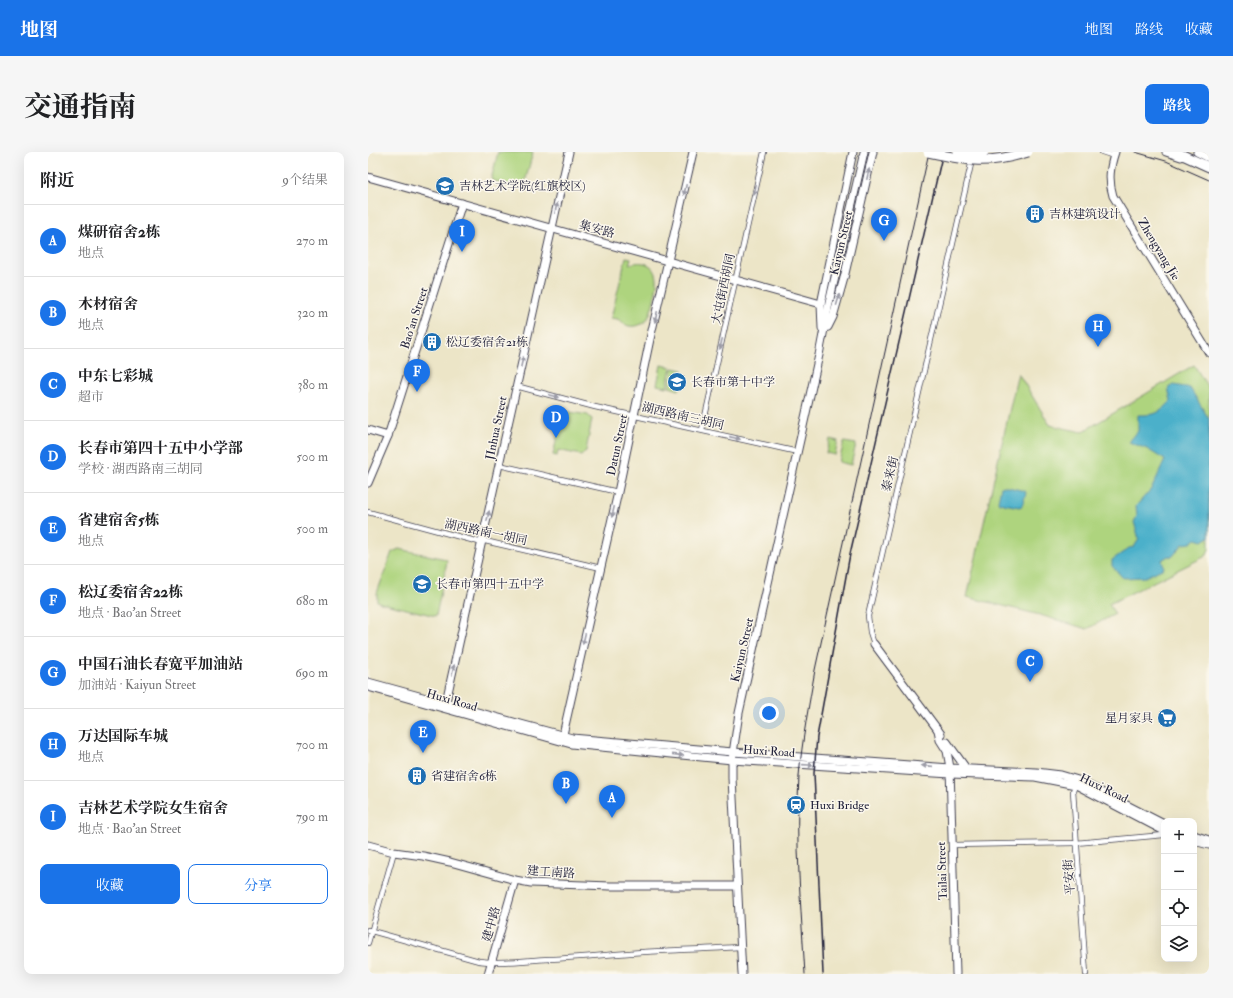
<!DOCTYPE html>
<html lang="zh">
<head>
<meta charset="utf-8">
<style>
	body { margin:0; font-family:"IM FELL Double Pica","Noto Serif SC",serif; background:#f6f6f6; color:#202124 }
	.controls { position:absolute; right:12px; bottom:12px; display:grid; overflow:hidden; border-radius:8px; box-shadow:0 4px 16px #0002 }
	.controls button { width:36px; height:36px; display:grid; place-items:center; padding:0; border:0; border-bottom:1px solid #e0e0e0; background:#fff; color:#202124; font:20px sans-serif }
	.you { position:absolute; left:401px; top:561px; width:14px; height:14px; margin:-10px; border:3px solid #fff; border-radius:50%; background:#1a73e8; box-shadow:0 0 0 6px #1a73e833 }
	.badge { display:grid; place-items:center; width:26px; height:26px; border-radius:50%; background:#1a73e8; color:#fff; font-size:13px; font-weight:700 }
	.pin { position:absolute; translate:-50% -33px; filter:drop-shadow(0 1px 2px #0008) }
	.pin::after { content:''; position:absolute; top:21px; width:14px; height:12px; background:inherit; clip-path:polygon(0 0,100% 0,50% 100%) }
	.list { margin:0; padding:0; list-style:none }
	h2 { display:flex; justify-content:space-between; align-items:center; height:52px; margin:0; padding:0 16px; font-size:17px }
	h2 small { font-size:13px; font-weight:400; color:#757577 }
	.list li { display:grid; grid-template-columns:26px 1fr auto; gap:12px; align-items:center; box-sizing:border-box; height:72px; padding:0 16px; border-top:1px solid #e0e0e0 }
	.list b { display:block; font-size:15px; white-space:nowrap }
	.list p { margin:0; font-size:13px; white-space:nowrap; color:#757577 }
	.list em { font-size:13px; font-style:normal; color:#757577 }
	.actions { display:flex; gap:8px; padding:12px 16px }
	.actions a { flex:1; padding:9px 0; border:1px solid #1a73e8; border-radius:8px; text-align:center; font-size:14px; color:#1a73e8 }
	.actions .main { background:#1a73e8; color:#fff }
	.icon { flex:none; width:22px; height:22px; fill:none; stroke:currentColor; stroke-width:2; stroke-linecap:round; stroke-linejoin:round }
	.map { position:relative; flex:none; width:841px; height:822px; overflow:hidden; border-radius:8px }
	header { display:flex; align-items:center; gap:24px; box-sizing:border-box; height:56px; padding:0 20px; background:#1a73e8; color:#fff }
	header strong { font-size:19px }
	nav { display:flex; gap:22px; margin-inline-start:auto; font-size:14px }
	.intro { display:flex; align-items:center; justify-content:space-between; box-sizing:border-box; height:96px; padding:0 24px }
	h1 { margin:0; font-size:28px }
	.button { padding:10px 18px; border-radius:8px; background:#1a73e8; color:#fff; font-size:14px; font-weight:700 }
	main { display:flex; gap:24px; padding:0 24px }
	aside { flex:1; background:#fff; border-radius:8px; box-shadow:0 4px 16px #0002 }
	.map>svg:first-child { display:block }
	.green { fill:#aed47e; stroke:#687b5c }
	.water { fill:#4bb0ca; stroke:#366982 }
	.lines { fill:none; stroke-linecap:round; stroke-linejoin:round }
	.street-casing { stroke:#403f50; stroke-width:6 }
	.secondary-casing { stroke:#403f50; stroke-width:9 }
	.primary-casing { stroke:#403f50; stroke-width:9 }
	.highway-casing { stroke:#403f50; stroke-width:11 }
	.street { stroke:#fff; stroke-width:4.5 }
	.secondary { stroke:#fff; stroke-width:7 }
	.primary { stroke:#fff; stroke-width:7 }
	.highway { stroke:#fff; stroke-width:9 }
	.tram { stroke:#22223b; stroke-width:1 }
	.rail { stroke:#22223b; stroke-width:1.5 }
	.highway-bridge-casing { stroke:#403f50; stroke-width:11; stroke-linecap:butt }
	.highway-bridge { stroke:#fff; stroke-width:9 }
	.oneway { fill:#9c9ca7 }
	.labels { text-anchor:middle; stroke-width:3; stroke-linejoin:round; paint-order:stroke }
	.poi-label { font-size:12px; fill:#22223b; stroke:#fbf7ec; text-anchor:start }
	.street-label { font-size:12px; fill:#22223b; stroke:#fbf7ec }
</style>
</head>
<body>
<header>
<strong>地图</strong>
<nav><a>地图</a><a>路线</a><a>收藏</a></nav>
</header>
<div class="intro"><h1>交通指南</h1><a class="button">路线</a></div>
<main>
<aside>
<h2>附近<small>9个结果</small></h2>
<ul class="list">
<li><span class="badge">A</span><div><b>煤研宿舍2栋</b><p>地点</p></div><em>270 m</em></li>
<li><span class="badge">B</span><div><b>木材宿舍</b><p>地点</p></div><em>320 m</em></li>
<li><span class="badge">C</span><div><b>中东七彩城</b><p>超市</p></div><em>380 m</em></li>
<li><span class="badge">D</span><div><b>长春市第四十五中小学部</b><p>学校 · 湖西路南三胡同</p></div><em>500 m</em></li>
<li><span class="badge">E</span><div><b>省建宿舍5栋</b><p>地点</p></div><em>500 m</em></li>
<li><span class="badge">F</span><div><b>松辽委宿舍22栋</b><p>地点 · Bao'an Street</p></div><em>680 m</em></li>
<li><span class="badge">G</span><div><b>中国石油长春宽平加油站</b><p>加油站 · Kaiyun Street</p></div><em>690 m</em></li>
<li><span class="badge">H</span><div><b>万达国际车城</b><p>地点</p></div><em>700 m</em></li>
<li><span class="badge">I</span><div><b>吉林艺术学院女生宿舍</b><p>地点 · Bao'an Street</p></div><em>790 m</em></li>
</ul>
<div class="actions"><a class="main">收藏</a><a>分享</a></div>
</aside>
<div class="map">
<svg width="841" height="822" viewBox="0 0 841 822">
	<rect width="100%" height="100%" fill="#fbf7ec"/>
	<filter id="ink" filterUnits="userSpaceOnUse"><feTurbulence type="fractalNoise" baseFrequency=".025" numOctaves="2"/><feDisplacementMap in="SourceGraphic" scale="8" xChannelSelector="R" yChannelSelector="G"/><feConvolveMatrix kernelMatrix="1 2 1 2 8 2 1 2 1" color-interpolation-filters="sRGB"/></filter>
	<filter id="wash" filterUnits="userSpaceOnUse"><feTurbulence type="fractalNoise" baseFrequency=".012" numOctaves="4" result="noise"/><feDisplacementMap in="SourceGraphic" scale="16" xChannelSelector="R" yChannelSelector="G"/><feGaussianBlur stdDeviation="0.9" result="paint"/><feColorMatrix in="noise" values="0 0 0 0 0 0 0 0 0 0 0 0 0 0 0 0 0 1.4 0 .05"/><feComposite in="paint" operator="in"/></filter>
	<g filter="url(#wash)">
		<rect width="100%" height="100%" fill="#ece5c7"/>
		<g class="green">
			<polygon points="130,0 165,0 156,34 151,33 150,36 123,28"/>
			<path d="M258 105 263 106 261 113C273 107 288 112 289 127 290 134 284 159 280 166 278 170 273 173 268 174 256 176 256 169 249 167 247 166 245 167 243 166Z"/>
			<polygon points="293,213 303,215 299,235 289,233"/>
			<polygon points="826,213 841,237 841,397 838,404 741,452 747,462 719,477 672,463 599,445 650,221 682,273 714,280"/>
			<polygon points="305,216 315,218 311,238 301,235"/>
			<polygon points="195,259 220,263 224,267 218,299 213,303 190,298 189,304 185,303"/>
			<polygon points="462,287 470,289 467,303 458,301"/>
			<polygon points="476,290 488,292 483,313 471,310"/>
			<polygon points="31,397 78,407 79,409 68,464 13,451 9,449 9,441 24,400"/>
		</g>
		<g class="water">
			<path d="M806 233 822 236 841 267V385L835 389 828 387 823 391 815 392 804 405 800 404 794 408 796 416 777 425 755 426 744 414V408L761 396 766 395 771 387 766 370 769 364 768 354 784 336 797 308 779 297 761 290 770 279V263C787 263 791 262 803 249L800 236Z"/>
			<polygon points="636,334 657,339 658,341 654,354 651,355 631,351 630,349 633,335"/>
		</g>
	</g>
	<g filter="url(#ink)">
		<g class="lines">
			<defs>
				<g id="street">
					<polyline points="734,0 746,4"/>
					<polyline points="148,234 227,255 430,300"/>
					<polyline points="334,278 396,0"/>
					<polyline points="131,313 250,340"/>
					<polyline points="0,360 111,390 117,389 233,416"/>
					<polyline points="506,492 502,480 500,464 604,8"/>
					<polyline points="708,631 705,639 718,822"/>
					<polyline points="584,693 708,691 796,683"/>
					<path d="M0 778 111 809C135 812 157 808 181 807 212 806 243 802 275 800 307 798 340 797 372 795"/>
					<polyline points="0,791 26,700"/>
				</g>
				<g id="secondary">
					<path d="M747 0C742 15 740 28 745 44L841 201"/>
					<polyline points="798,0 813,5"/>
					<polyline points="829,0 841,6"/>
					<polyline points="0,25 453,152"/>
					<polyline points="0,278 20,284"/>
					<polyline points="0,331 20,284 94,51"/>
					<polyline points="506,492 573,582"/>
					<polyline points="0,530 204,586 365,600 582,616 668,620 693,623 710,628 796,672"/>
					<polyline points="0,535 203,592 364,608 582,622 667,625 708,633 796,679"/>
					<polyline points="77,554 201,0"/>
					<polyline points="570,578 572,588 579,599 582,616 588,822"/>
					<polyline points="194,587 250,340 282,187 325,0"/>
					<polyline points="579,590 600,619"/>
					<polyline points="826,683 841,688"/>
					<polyline points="826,689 841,693"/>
					<polyline points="0,693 26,700 55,704 82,710 147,728 163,731 242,734 369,734"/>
					<polyline points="120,822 147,728"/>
				</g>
				<g id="primary">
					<polyline points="460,175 465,165 476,126 505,0"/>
					<polyline points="454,176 453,152 485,0"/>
					<polyline points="374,822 364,626 364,608 371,561 451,203 461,151 496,0"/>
				</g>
				<polyline id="highway" points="808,0 841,15"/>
			</defs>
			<use href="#street" class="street-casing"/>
			<use href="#secondary" class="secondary-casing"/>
			<use href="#primary" class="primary-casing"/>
			<use href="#highway" class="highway-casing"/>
			<use href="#street" class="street"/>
			<use href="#secondary" class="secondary"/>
			<use href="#primary" class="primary"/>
			<use href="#highway" class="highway"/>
			<g class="tram">
				<polyline points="767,0 798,9 841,28"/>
				<path d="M437 822C433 756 427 690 431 624 434 588 441 553 447 518L561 0"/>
			</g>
			<polyline class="rail" points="455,822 446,621 449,585 482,402 575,0"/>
			<defs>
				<g id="highway-bridge">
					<path d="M560 0C601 9 618 13 660 0"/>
					<polyline points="590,0 603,2 616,0"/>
				</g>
			</defs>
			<use href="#highway-bridge" class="highway-bridge-casing"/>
			<use href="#highway-bridge" class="highway-bridge"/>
		</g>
		<defs><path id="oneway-solid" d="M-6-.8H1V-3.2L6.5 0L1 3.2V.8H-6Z"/></defs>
		<g class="oneway">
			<use href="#oneway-solid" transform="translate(500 22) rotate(-77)"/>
			<use href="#oneway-solid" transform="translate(317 38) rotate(103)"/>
			<use href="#oneway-solid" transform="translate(387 38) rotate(102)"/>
			<use href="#oneway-solid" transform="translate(188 56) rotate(-77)"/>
			<use href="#oneway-solid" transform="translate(470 148) rotate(-74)"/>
			<use href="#oneway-solid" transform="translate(288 165) rotate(103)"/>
			<use href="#oneway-solid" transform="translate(353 192) rotate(103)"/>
			<use href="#oneway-solid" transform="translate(154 210) rotate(-77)"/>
			<use href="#oneway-solid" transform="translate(186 244) rotate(14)"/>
			<use href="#oneway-solid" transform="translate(367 286) rotate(13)"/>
			<use href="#oneway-solid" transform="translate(245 360) rotate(103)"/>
			<use href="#oneway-solid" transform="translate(120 364) rotate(-77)"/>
			<use href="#oneway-solid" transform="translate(216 487) rotate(103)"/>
			<use href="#oneway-solid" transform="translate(85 518) rotate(-77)"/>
			<use href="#oneway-solid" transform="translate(310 603) rotate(6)"/>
			<use href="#oneway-solid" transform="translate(440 613) rotate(4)"/>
			<use href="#oneway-solid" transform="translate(559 614) rotate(-176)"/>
		</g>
	</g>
	<defs>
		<symbol id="university-disc" viewBox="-11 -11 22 22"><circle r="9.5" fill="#1f6fb2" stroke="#fbf7ec"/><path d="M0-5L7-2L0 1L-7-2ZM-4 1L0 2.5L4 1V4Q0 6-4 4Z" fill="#fff"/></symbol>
		<symbol id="building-disc" viewBox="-11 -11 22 22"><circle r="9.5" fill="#1f6fb2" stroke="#fbf7ec"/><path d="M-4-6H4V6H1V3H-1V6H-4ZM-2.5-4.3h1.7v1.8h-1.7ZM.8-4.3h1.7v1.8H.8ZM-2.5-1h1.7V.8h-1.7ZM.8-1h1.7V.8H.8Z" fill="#fff"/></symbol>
		<symbol id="school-disc" viewBox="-11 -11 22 22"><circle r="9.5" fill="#1f6fb2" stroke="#fbf7ec"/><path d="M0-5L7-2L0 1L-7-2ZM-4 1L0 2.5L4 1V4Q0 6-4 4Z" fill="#fff"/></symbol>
		<symbol id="supermarket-disc" viewBox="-11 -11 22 22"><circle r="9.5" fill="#1f6fb2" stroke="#fbf7ec"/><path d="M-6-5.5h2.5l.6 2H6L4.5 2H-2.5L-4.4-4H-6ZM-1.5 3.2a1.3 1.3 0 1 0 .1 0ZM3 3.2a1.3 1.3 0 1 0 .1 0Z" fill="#fff"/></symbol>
		<symbol id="station-disc" viewBox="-11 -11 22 22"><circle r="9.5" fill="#1f6fb2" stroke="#fbf7ec"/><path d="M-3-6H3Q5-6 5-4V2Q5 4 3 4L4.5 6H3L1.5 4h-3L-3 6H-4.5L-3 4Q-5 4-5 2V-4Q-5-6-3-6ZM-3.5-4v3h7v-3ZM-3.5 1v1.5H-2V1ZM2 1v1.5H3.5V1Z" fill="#fff"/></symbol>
	</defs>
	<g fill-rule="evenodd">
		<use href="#university-disc" x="66" y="23" width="22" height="22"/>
		<use href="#building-disc" x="656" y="51" width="22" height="22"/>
		<use href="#building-disc" x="53" y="179" width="22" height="22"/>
		<use href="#school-disc" x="298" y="219" width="22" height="22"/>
		<use href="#school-disc" x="43" y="421" width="22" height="22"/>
		<use href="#supermarket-disc" x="788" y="555" width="22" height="22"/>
		<use href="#building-disc" x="38" y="613" width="22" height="22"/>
		<use href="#station-disc" x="417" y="642" width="22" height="22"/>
	</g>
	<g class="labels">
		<g class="poi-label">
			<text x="91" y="38">吉林艺术学院(红旗校区)</text>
			<text x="681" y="66">吉林建筑设计</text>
			<text x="78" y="194">松辽委宿舍21栋</text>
			<text x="323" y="234">长春市第十中学</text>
			<text x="68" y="436">长春市第四十五中学</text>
			<text x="785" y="570" text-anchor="end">星月家具</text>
			<text x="63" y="628">省建宿舍6栋</text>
			<text x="442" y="657">Huxi Bridge</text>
		</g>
		<g class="street-label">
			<text transform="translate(229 77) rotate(16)" y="4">集安路</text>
			<text transform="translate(473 91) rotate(-77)" y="4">Kaiyun Street</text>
			<text transform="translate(791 97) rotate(59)" y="4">Zhengyang Jie</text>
			<text transform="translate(355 137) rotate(-78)" y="4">大屯街西胡同</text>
			<text transform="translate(46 166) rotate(-72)" y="4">Bao'an Street</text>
			<text transform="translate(315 264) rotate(13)" y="4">湖西路南三胡同</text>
			<text transform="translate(128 276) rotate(-78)" y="4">JInhua Street</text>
			<text transform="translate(249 293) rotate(-78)" y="4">Datun Street</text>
			<text transform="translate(522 322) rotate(-77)" y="4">泰来街</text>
			<text transform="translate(118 380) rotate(12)" y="4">湖西路南一胡同</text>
			<text transform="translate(374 498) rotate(-77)" y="4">Kaiyun Street</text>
			<text transform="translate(84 548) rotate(16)" y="4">Huxi Road</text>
			<text transform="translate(401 599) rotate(4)" y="4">Huxi Road</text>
			<text transform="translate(736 636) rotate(26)" y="4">Huxi Road</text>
			<text transform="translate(574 719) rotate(-92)" y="4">Tailai Street</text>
			<text transform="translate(183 720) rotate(4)" y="4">建工南路</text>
			<text transform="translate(701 725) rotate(-94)" y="4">平安街</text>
			<text transform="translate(123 772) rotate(-74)" y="4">建中路</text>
		</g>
	</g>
</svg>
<div class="controls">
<button>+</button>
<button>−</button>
<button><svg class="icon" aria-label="locate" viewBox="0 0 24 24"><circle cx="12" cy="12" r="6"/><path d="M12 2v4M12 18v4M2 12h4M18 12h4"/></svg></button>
<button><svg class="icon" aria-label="layers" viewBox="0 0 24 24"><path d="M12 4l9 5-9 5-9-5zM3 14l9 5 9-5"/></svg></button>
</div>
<div class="you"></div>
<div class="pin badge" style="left:244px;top:666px">A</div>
<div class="pin badge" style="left:198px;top:652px">B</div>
<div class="pin badge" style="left:662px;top:530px">C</div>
<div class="pin badge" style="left:188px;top:286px">D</div>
<div class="pin badge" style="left:55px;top:601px">E</div>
<div class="pin badge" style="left:49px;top:240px">F</div>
<div class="pin badge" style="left:516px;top:89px">G</div>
<div class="pin badge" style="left:730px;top:195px">H</div>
<div class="pin badge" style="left:94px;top:100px">I</div>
</div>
</main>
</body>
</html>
